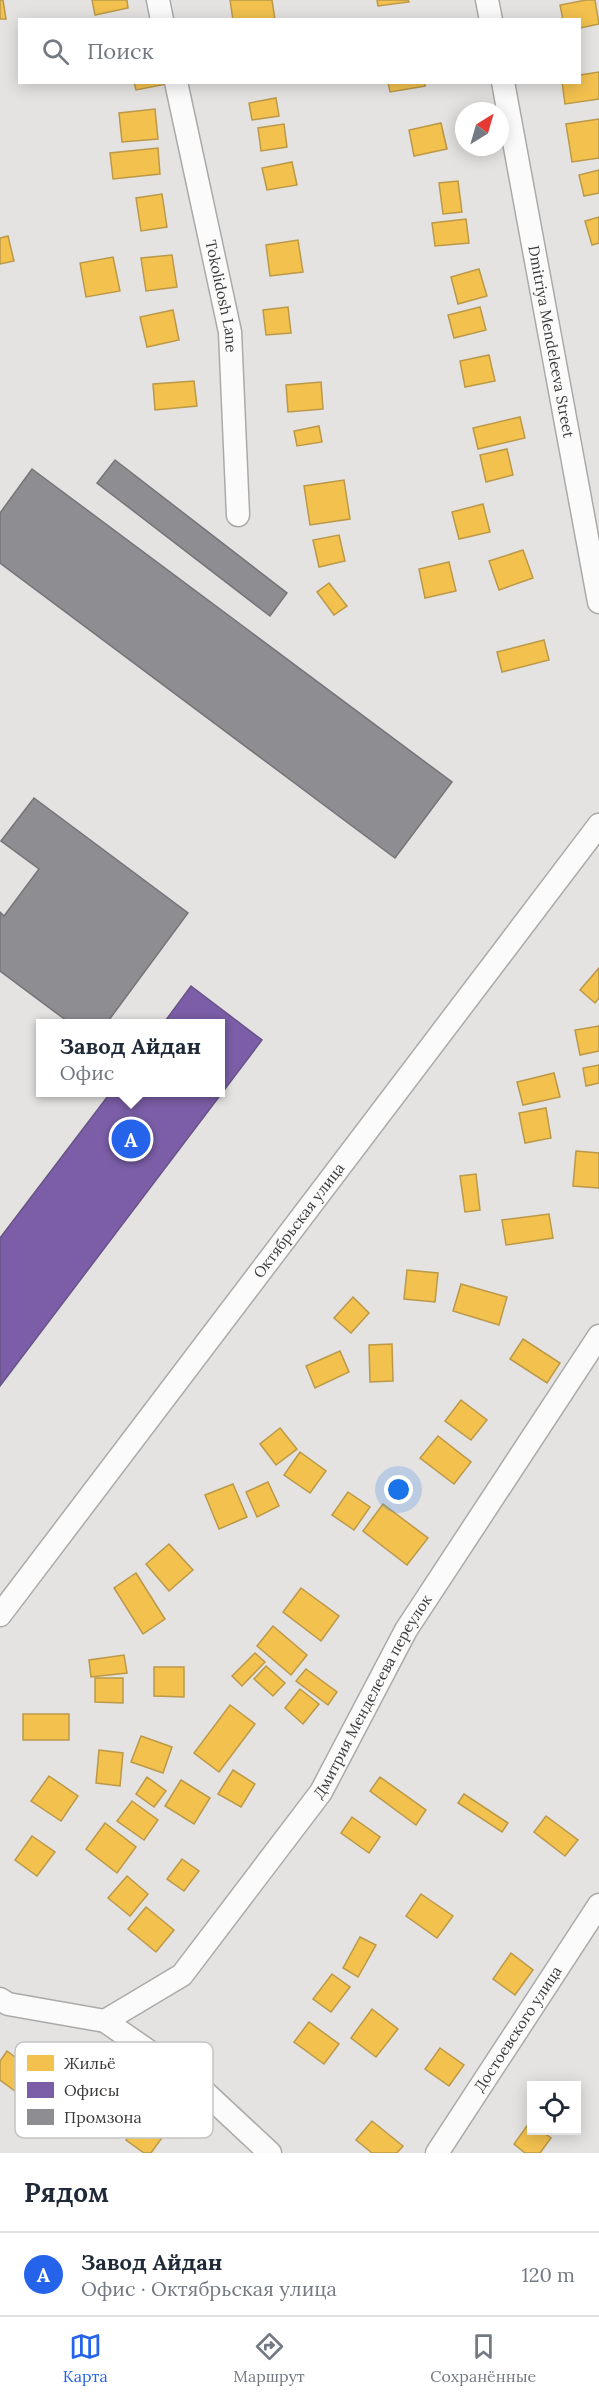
<!DOCTYPE html>
<html lang="ru">
<head>
<meta charset="utf-8">
<style>
	body { margin:0; font-family:Lora,serif; background:#f2f2f3; color:#1f2937 }
	.controls { position:absolute; right:18px; bottom:18px; display:grid; overflow:hidden; border-radius:0px; box-shadow:0 3px 15px #0003 }
	.controls button { width:54px; height:54px; display:grid; place-items:center; padding:0; border:0; border-bottom:2px solid #e0e1e3; background:#fff; color:#1f2937; font:30px sans-serif }
	.compass { position:absolute; left:455px; top:102px; width:54px; height:54px; border-radius:50%; background:#fff; box-shadow:0 3px 15px #0003; rotate:37deg }
	.you { position:absolute; left:399px; top:1490px; width:21px; height:21px; margin:-15px; border:4px solid #fff; border-radius:50%; background:#1a73e8; box-shadow:0 0 0 9px #1a73e833 }
	.badge { display:grid; place-items:center; width:39px; height:39px; border-radius:50%; background:#2563eb; color:#fff; font-size:20px; font-weight:700 }
	.pin { position:absolute; translate:-50% -50%; border:3px solid #fff; box-shadow:0 2px 6px #0006 }
	.popup { position:absolute; left:36px; top:1019px; width:189px; height:78px; box-sizing:border-box; display:grid; place-content:center; border-radius:0px; background:#fff; filter:drop-shadow(0 2px 4px #0005); font-size:20px; white-space:nowrap; color:#747a83 }
	.popup b { font-size:22px; color:#1f2937 }
	.popup::after { content:''; position:absolute; left:50%; top:100%; margin-left:-12px; border:12px solid transparent; border-top-color:#fff }
	.list { margin:0; padding:0; list-style:none }
	h2 { display:flex; justify-content:space-between; align-items:center; height:78px; margin:0; padding:0 24px; font-size:26px }
	h2 small { font-size:20px; font-weight:400; color:#747a83 }
	.list li { display:grid; grid-template-columns:39px 1fr auto; gap:18px; align-items:center; box-sizing:border-box; height:84px; padding:0 24px; border-top:2px solid #e0e1e3 }
	.list b { display:block; font-size:22px; white-space:nowrap }
	.list p { margin:0; font-size:20px; white-space:nowrap; color:#747a83 }
	.list em { font-size:20px; font-style:normal; color:#747a83 }
	.icon { flex:none; width:33px; height:33px; fill:none; stroke:currentColor; stroke-width:2; stroke-linecap:round; stroke-linejoin:round }
	.map { position:relative; flex:none; width:599px; height:2153px; overflow:hidden }
	.search { position:absolute; background:#fff; box-shadow:0 3px 15px #0003; left:18px; right:18px; top:18px; height:66px; display:flex; align-items:center; gap:15px; box-sizing:border-box; padding:0 21px; border-radius:0px; color:#747a83; font-size:22px }
	.sheet { height:162px; background:#fff }
	nav { display:flex; justify-content:space-around; align-items:center; box-sizing:border-box; height:84px; border-top:2px solid #e0e1e3; background:#fff; font-size:16px; color:#747a83 }
	nav a { display:grid; justify-items:center; gap:3px }
	nav .on { color:#2563eb }
	.map>svg:first-child { display:block }
	.homes { fill:#f2c14e; stroke:#bb9948; stroke-width:1.5 }
	.offices { fill:#7b5ea7; stroke:#685486; stroke-width:1.5 }
	.industry { fill:#8d8d92; stroke:#757478; stroke-width:1.5 }
	.lines { fill:none; stroke-linecap:round; stroke-linejoin:round }
	.minor-casing { stroke:#abaaa9; stroke-width:25 }
	.minor { stroke:#fbfbfb; stroke-width:22 }
	.labels { text-anchor:middle; stroke-width:6; stroke-linejoin:round; paint-order:stroke }
	.street-label { font-size:15px; fill:#3c3b3a; stroke:#fff }
	.key { fill:#fff; stroke:#c4c4c4; stroke-width:1.5 }
	.key-label { font-size:16px; fill:#3c3b3a }
</style>
</head>
<body>
<div class="map">
<svg width="599" height="2153" viewBox="0 0 599 2153">
	<rect width="100%" height="100%" fill="#e4e3e2"/>
	<g class="homes">
		<polygon points="0,0 3,0 6,19 0,19"/>
		<polygon points="92,0 127,0 128,8 95,15"/>
		<polygon points="230,0 272,0 275,20 233,20"/>
		<polygon points="377,0 408,0 409,2 378,6"/>
		<polygon points="586,0 595,0 599,24 580,28 580,20 563,20 560,5"/>
		<polygon points="599,72 599,99 565,104 562,82 580,82 580,75"/>
		<polygon points="134,82 167,82 167,84 136,90"/>
		<polygon points="388,82 425,82 425,86 390,92"/>
		<polygon points="276,98 279,116 252,120 249,103"/>
		<polygon points="155,109 158,139 122,142 119,113"/>
		<polygon points="599,119 599,158 572,162 566,124"/>
		<polygon points="441,123 447,149 414,156 409,130"/>
		<polygon points="284,124 287,147 261,151 258,128"/>
		<polygon points="158,148 160,174 113,179 110,153"/>
		<polygon points="292,162 297,185 267,190 262,168"/>
		<polygon points="599,170 599,193 584,196 579,175"/>
		<polygon points="458,181 462,212 443,214 439,183"/>
		<polygon points="162,194 167,227 141,231 136,198"/>
		<polygon points="599,217 599,243 592,245 585,221"/>
		<polygon points="466,219 469,243 435,246 432,223"/>
		<polygon points="8,236 14,261 0,264 0,238"/>
		<polygon points="298,240 303,272 270,276 266,245"/>
		<polygon points="172,255 177,287 146,291 141,258"/>
		<polygon points="113,257 120,291 86,297 80,263"/>
		<polygon points="479,269 487,296 458,304 451,277"/>
		<polygon points="288,307 291,333 266,335 263,310"/>
		<polygon points="480,307 486,330 454,338 448,315"/>
		<polygon points="173,310 179,340 147,347 140,317"/>
		<polygon points="489,355 495,381 465,387 460,361"/>
		<polygon points="194,381 197,406 155,410 153,384"/>
		<polygon points="321,382 323,409 288,412 286,385"/>
		<polygon points="520,417 525,438 478,449 473,428"/>
		<polygon points="319,426 322,442 297,446 294,431"/>
		<polygon points="507,449 513,475 486,482 480,455"/>
		<polygon points="344,480 350,519 310,525 304,486"/>
		<polygon points="483,504 490,532 459,539 452,512"/>
		<polygon points="339,535 345,561 319,567 313,540"/>
		<polygon points="523,550 533,578 499,590 489,561"/>
		<polygon points="449,562 456,591 425,598 419,569"/>
		<polygon points="329,583 347,606 334,615 317,592"/>
		<polygon points="544,640 549,660 502,672 497,652"/>
		<polygon points="599,968 599,998 595,1003 580,990"/>
		<polygon points="599,1026 599,1051 580,1055 575,1030"/>
		<polygon points="599,1065 599,1083 586,1086 583,1068"/>
		<polygon points="554,1073 560,1097 523,1105 517,1082"/>
		<polygon points="546,1108 551,1138 525,1143 519,1113"/>
		<polygon points="576,1151 599,1153 599,1188 573,1186"/>
		<polygon points="476,1174 480,1210 465,1212 460,1176"/>
		<polygon points="549,1214 553,1238 506,1245 502,1220"/>
		<polygon points="407,1270 438,1273 435,1302 404,1299"/>
		<polygon points="461,1284 507,1297 499,1325 453,1311"/>
		<polygon points="353,1297 369,1313 351,1333 334,1318"/>
		<polygon points="523,1339 560,1363 547,1383 510,1359"/>
		<polygon points="392,1344 393,1381 370,1382 369,1345"/>
		<polygon points="340,1351 349,1372 315,1388 306,1366"/>
		<polygon points="461,1400 487,1420 471,1440 445,1421"/>
		<polygon points="280,1428 297,1449 276,1465 260,1444"/>
		<polygon points="438,1436 471,1462 454,1484 420,1458"/>
		<polygon points="300,1452 326,1471 310,1493 284,1475"/>
		<polygon points="268,1482 279,1506 257,1517 246,1492"/>
		<polygon points="233,1484 247,1517 219,1529 205,1495"/>
		<polygon points="348,1492 370,1507 354,1530 332,1515"/>
		<polygon points="383,1504 428,1538 407,1565 363,1531"/>
		<polygon points="169,1544 193,1570 169,1591 146,1564"/>
		<polygon points="136,1573 165,1619 143,1634 114,1588"/>
		<polygon points="301,1588 339,1616 321,1641 283,1612"/>
		<polygon points="273,1626 307,1655 291,1675 257,1646"/>
		<polygon points="255,1653 265,1662 242,1686 232,1676"/>
		<polygon points="124,1655 127,1673 91,1677 89,1660"/>
		<polygon points="266,1666 285,1683 273,1696 254,1679"/>
		<polygon points="154,1667 184,1667 184,1697 154,1696"/>
		<polygon points="306,1669 337,1692 328,1705 296,1681"/>
		<polygon points="95,1678 123,1678 123,1703 95,1702"/>
		<polygon points="300,1689 319,1704 303,1724 285,1708"/>
		<polygon points="230,1705 255,1724 219,1772 194,1753"/>
		<rect x="23" y="1714" width="46" height="26"/>
		<polygon points="141,1736 172,1747 163,1773 131,1762"/>
		<polygon points="99,1750 123,1753 120,1786 96,1783"/>
		<polygon points="233,1770 255,1784 241,1807 218,1794"/>
		<polygon points="49,1776 78,1796 61,1821 31,1801"/>
		<polygon points="147,1777 166,1791 154,1807 136,1794"/>
		<polygon points="380,1777 426,1810 416,1825 370,1791"/>
		<polygon points="181,1780 210,1798 194,1824 165,1806"/>
		<polygon points="464,1794 508,1823 502,1832 458,1803"/>
		<polygon points="132,1801 158,1820 144,1840 117,1821"/>
		<polygon points="546,1816 578,1840 565,1856 534,1832"/>
		<polygon points="352,1817 380,1837 369,1853 341,1833"/>
		<polygon points="105,1823 136,1847 117,1873 86,1849"/>
		<polygon points="32,1836 55,1852 37,1876 15,1860"/>
		<polygon points="182,1859 199,1871 184,1891 167,1879"/>
		<polygon points="127,1876 148,1894 130,1916 108,1898"/>
		<polygon points="421,1894 453,1916 437,1938 406,1916"/>
		<polygon points="146,1907 174,1930 156,1952 128,1929"/>
		<polygon points="360,1937 376,1945 358,1977 343,1968"/>
		<polygon points="511,1953 533,1970 515,1995 493,1979"/>
		<polygon points="332,1974 350,1987 331,2012 313,1999"/>
		<polygon points="372,2009 398,2029 376,2057 351,2038"/>
		<polygon points="309,2022 339,2044 324,2064 294,2042"/>
		<polygon points="440,2048 464,2065 449,2086 425,2069"/>
		<polygon points="7,2051 35,2072 19,2094 0,2080 0,2061"/>
		<polygon points="92,2073 117,2090 100,2117 74,2100"/>
		<polygon points="142,2118 164,2135 151,2153 144,2153 126,2140"/>
		<polygon points="372,2121 403,2146 397,2153 372,2153 356,2140"/>
		<polygon points="529,2123 532,2130 540,2130 551,2138 540,2153 525,2153 514,2144"/>
	</g>
	<polygon class="offices" points="191,986 262,1040 0,1386 0,1238 111,1092 221,1092 221,1024 163,1024"/>
	<g class="industry">
		<polygon points="115,460 287,593 270,616 97,483"/>
		<polygon points="32,469 452,782 395,858 0,563 0,513"/>
		<polygon points="34,798 188,913 106,1024 71,1024 0,971 0,912 4,916 39,869 1,841"/>
	</g>
	<g class="lines">
		<defs>
			<g id="minor">
				<polyline points="158,0 162,20"/>
				<polyline points="487,0 491,20"/>
				<path id="s1" d="M176 82 230 332 238 515"/>
				<path id="s2" d="M503 82 599 602"/>
				<path id="s3" d="M0 1615 599 825"/>
				<polyline points="0,1999 8,2004 105,2021 196,2084 270,2153"/>
				<path id="s4" d="M105 2021 182 1975 321 1792 406 1630 599 1336"/>
				<path id="s5" d="M437 2153 599 1905"/>
			</g>
		</defs>
		<use href="#minor" class="minor-casing"/>
		<use href="#minor" class="minor"/>
	</g>
	<g class="labels">
		<g class="street-label">
			<text dy="5" stroke="none"><textPath href="#s1" startOffset="219">Tokolidosh Lane</textPath></text>
			<text dy="5" stroke="none"><textPath href="#s2" startOffset="264">Dmitriya Mendeleeva Street</textPath></text>
			<text dy="5" stroke="none"><textPath href="#s3" startOffset="495">Октябрьская улица</textPath></text>
			<text dy="5" stroke="none"><textPath href="#s4" startOffset="428">Дмитрия Менделеева переулок</textPath></text>
			<text dy="5" stroke="none"><textPath href="#s5" startOffset="148">Достоевского улица</textPath></text>
		</g>
	</g>
	<rect x="15" y="2042" width="198" height="96" rx="9" class="key"/>
	<rect x="27" y="2055" width="27" height="16" fill="#f2c14e"/>
	<rect x="27" y="2082" width="27" height="16" fill="#7b5ea7"/>
	<rect x="27" y="2109" width="27" height="16" fill="#8d8d92"/>
	<g class="key-label">
		<text x="64" y="2069">Жильё</text>
		<text x="64" y="2096">Офисы</text>
		<text x="64" y="2123">Промзона</text>
	</g>
</svg>
<div class="controls">
<button><svg class="icon" aria-label="locate" viewBox="0 0 24 24"><circle cx="12" cy="12" r="6"/><path d="M12 2v4M12 18v4M2 12h4M18 12h4"/></svg></button>
</div>
<svg class="compass" viewBox="-18 -18 36 36"><path d="M0-13l5 13h-10z" fill="#e53935"/><path d="M0 13l5-13h-10z" fill="#747a83"/></svg>
<div class="you"></div>
<div class="pin badge" style="left:131px;top:1139px">A</div>
<div class="popup"><b>Завод Айдан</b>Офис</div>
<div class="search"><svg class="icon" aria-label="search" viewBox="0 0 24 24"><circle cx="10" cy="10" r="6"/><path d="M15 15l6 6"/></svg>Поиск</div>
</div>
<section class="sheet">
<h2>Рядом<small></small></h2>
<ul class="list">
<li><span class="badge">A</span><div><b>Завод Айдан</b><p>Офис · Октябрьская улица</p></div><em>120 m</em></li>
</ul>
</section>
<nav>
<a class="on"><svg class="icon" aria-label="map" viewBox="0 0 24 24"><path d="M3 6l6-2 6 2 6-2v14l-6 2-6-2-6 2zM9 4v14M15 6v14"/></svg>Карта</a>
<a><svg class="icon" aria-label="directions" viewBox="0 0 24 24"><path d="M12 3l9 9-9 9-9-9zM9 14v-3h6M13 9l2 2-2 2"/></svg>Маршрут</a>
<a><svg class="icon" aria-label="saved" viewBox="0 0 24 24"><path d="M7 4h10v16l-5-4-5 4z"/></svg>Сохранённые</a>
</nav>
</body>
</html>
